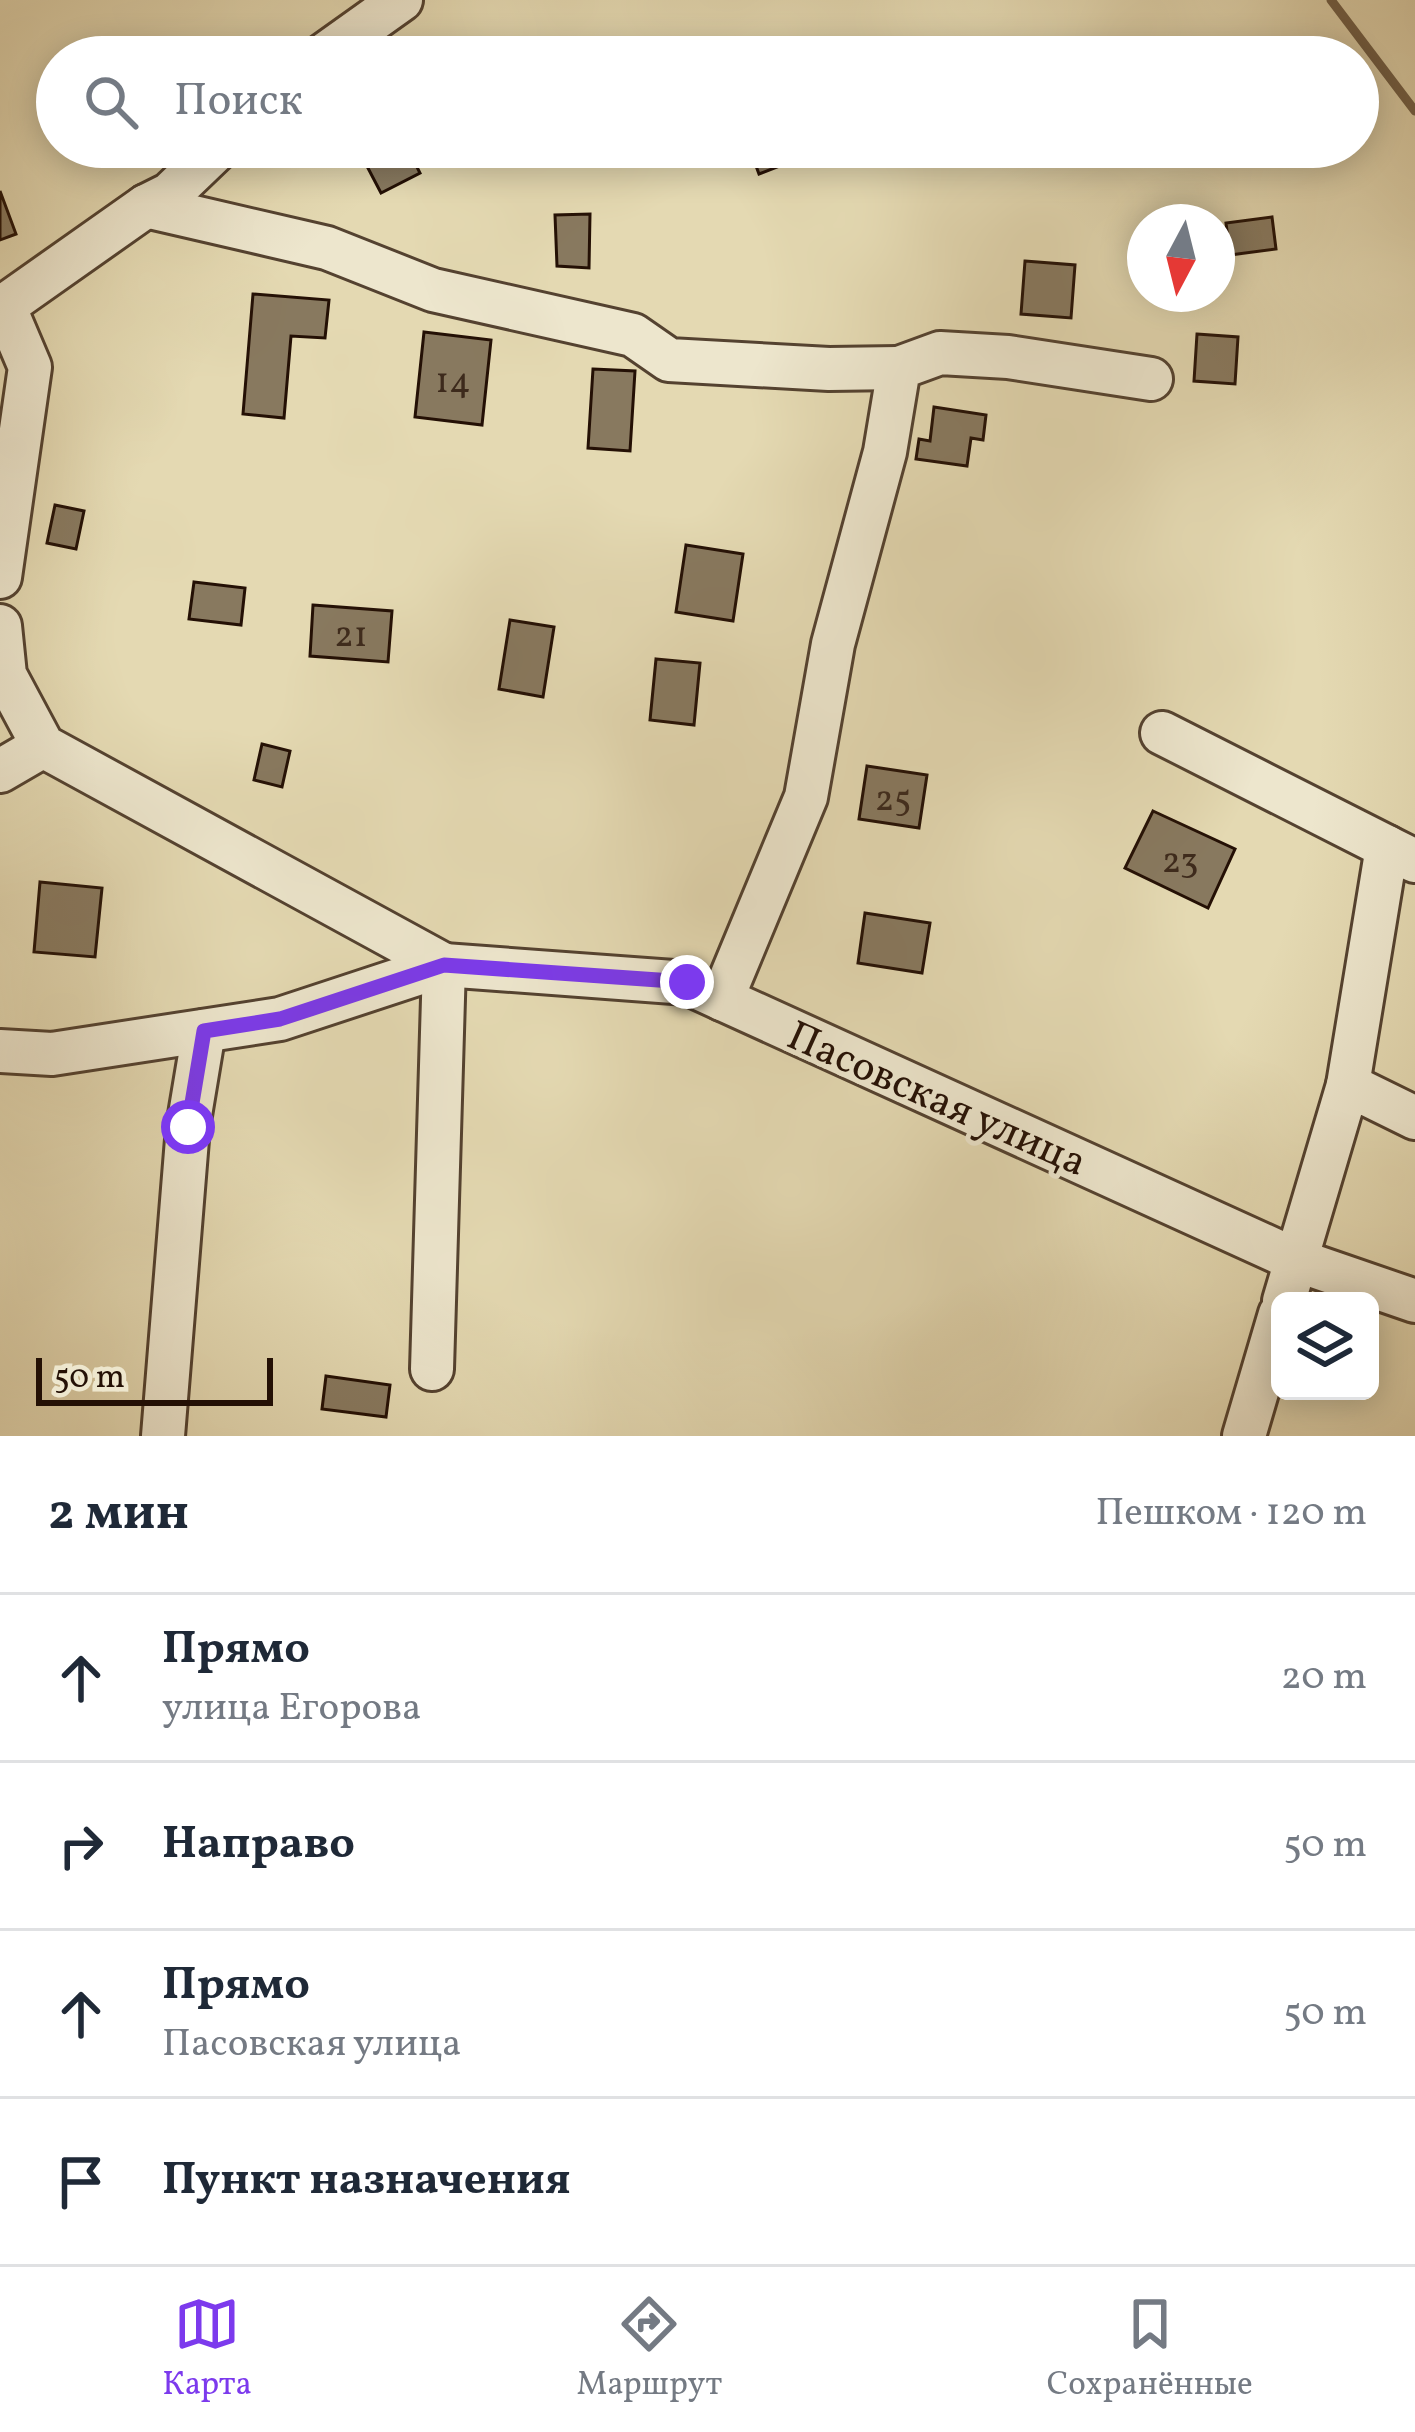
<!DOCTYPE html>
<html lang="ru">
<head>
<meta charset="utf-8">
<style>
	body { margin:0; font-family:Vollkorn,serif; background:#f2f2f3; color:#1f2937 }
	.controls { position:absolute; right:36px; bottom:36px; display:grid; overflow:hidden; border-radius:18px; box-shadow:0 6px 30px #0003 }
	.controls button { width:108px; height:108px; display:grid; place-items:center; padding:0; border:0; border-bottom:3px solid #e0e1e3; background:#fff; color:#1f2937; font:60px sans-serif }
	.compass { position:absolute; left:1127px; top:204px; width:108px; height:108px; border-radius:50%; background:#fff; box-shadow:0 6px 30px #0003; rotate:187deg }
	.scale { position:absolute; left:36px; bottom:30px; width:237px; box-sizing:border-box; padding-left:12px; border:6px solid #241005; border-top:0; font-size:33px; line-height:42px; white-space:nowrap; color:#241005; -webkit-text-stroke:9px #ede6cd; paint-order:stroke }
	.stop { position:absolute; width:36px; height:36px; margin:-27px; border:9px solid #7c3aed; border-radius:50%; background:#fff }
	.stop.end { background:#7c3aed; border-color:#fff; box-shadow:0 3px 12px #0008 }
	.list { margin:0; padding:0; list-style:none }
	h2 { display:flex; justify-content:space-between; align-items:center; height:156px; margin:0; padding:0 48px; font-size:51px }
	h2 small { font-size:39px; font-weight:400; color:#747a83 }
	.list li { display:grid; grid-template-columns:78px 1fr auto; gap:36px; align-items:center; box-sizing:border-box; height:168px; padding:0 48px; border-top:3px solid #e0e1e3 }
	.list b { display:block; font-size:45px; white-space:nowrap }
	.list p { margin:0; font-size:39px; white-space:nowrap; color:#747a83 }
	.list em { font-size:39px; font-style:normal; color:#747a83 }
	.icon { flex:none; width:66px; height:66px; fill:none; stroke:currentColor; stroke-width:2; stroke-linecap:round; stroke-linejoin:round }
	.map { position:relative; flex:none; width:1415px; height:1436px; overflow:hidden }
	.search { position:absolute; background:#fff; box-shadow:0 6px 30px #0003; left:36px; right:36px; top:36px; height:132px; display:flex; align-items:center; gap:30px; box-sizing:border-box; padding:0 42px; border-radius:66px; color:#747a83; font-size:45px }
	.sheet { height:828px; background:#fff }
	nav { display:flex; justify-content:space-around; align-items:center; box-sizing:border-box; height:168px; border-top:3px solid #e0e1e3; background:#fff; font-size:33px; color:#747a83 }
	nav a { display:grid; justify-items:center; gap:6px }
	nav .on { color:#7c3aed }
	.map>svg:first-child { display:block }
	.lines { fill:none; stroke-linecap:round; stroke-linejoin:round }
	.stream { stroke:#706049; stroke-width:9 }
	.building { fill:#88795f; stroke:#241005; stroke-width:3 }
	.minor-casing { stroke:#544230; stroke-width:48 }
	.minor { stroke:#ede6cd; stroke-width:42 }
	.route { stroke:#7c3aed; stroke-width:15 }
	.labels { text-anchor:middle; stroke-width:10; stroke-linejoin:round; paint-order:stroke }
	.number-label { font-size:36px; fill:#3d2a1c }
	.street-label { font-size:42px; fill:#241005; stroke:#ede6cd }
</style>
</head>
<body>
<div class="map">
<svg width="1415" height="1436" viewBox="0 0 1415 1436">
	<rect width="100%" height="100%" fill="#e4d9b2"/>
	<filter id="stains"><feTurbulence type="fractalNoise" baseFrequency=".00167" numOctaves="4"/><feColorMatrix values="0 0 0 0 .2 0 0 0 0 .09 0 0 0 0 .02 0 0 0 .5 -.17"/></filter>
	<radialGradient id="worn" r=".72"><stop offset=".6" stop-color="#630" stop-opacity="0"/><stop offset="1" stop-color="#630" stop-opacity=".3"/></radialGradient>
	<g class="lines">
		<polyline class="stream" points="1331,0 1415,111"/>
	</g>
	<g class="building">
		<polygon points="363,147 407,147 420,173 381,193 358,149"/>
		<polygon points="749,147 778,147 785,164 759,174"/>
		<polygon points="0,191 16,234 0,240"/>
		<polygon points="590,214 589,268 557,266 555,215"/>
		<polygon points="1272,217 1276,249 1230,255 1226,223"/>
		<polygon points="1025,261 1075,265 1071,318 1021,314"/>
		<polygon points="253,294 329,300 325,338 291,336 284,418 243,414"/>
		<polygon points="424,332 491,340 482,425 415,417"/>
		<polygon points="1197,334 1238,337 1235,384 1194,381"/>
		<polygon points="593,369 635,371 630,451 588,448"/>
		<polygon points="934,407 986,415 983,440 971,438 967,466 916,459 919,439 930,441"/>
		<polygon points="55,505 84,511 76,549 47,543"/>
		<polygon points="686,545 743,554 733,621 676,612"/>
		<polygon points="194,582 245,588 241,625 189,619"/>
		<polygon points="313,605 392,611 388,662 310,656"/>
		<polygon points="510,620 554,627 543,697 499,689"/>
		<polygon points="656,659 700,663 694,725 650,720"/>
		<polygon points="262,744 290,751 282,787 254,780"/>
		<polygon points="867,766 927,775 919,828 859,819"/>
		<polygon points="1153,811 1235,849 1208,908 1125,868"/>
		<polygon points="40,882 102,888 95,957 34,952"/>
		<polygon points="865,913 930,923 922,973 858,963"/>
		<polygon points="326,1376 390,1385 386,1417 322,1409"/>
	</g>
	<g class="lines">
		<defs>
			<g id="minor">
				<polyline points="321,57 401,0"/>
				<polyline points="146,206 327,248 433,290 633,335 669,360 829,369 899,368"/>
				<polyline points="0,309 146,206 170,194 219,147"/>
				<polyline points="0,577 30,367 5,308"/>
				<polyline points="0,626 5,675 43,746 444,965"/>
				<polyline points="1162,733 1387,847"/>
				<polyline points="0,771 43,746"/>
				<polyline points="722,999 806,797 833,644 885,452 899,368 940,353 1008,357 1151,379"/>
				<polyline points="0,1051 52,1054 280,1019 444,965 687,983 1296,1260 1415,1301"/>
				<polyline points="1348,1085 1387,847 1415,861"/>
				<polyline points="1284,1301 1348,1085 1415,1118"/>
				<polyline points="432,1369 444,965"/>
				<polyline points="163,1436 188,1127 204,1031"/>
				<polyline points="1244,1436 1280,1314"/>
			</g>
		</defs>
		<use href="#minor" class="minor-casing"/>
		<use href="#minor" class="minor"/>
	</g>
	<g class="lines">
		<polyline class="route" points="188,1127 204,1031 280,1019 444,965 687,982"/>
	</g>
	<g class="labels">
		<g class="number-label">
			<text x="453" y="392">14</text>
			<text x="351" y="646">21</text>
			<text x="893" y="810">25</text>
			<text x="1180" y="872">23</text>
		</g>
		<g class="street-label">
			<text transform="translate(938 1097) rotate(24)" y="15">Пасовская улица</text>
		</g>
	</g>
	<rect width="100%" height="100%" filter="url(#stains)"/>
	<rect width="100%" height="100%" fill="url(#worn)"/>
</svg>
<div class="controls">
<button><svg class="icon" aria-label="layers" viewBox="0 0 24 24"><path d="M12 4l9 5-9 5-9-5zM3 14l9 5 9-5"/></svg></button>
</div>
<svg class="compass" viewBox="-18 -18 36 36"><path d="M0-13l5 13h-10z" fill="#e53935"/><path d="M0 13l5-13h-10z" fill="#747a83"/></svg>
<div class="scale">50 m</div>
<div class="stop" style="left:188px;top:1127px"></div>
<div class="stop end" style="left:687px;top:982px"></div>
<div class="search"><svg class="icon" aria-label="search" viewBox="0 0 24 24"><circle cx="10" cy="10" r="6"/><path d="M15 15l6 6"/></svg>Поиск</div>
</div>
<section class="sheet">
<h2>2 мин<small>Пешком · 120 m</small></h2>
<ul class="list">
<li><svg class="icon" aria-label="ahead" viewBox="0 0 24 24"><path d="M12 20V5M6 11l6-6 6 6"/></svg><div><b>Прямо</b><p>улица Егорова</p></div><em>20 m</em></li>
<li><svg class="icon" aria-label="right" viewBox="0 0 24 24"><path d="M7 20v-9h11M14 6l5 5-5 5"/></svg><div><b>Направо</b></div><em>50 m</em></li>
<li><svg class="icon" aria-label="ahead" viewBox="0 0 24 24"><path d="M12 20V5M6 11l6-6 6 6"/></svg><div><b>Прямо</b><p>Пасовская улица</p></div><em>50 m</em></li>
<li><svg class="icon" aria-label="arrive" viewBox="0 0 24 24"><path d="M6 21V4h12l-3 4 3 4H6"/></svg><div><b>Пункт назначения</b></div></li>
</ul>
</section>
<nav>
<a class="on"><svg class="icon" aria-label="map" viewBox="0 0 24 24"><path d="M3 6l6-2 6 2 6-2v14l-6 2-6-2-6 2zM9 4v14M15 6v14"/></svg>Карта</a>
<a><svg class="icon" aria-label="directions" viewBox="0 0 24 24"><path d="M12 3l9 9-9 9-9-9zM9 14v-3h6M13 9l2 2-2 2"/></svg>Маршрут</a>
<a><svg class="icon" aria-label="saved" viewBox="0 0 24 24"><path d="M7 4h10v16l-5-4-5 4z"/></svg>Сохранённые</a>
</nav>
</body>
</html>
